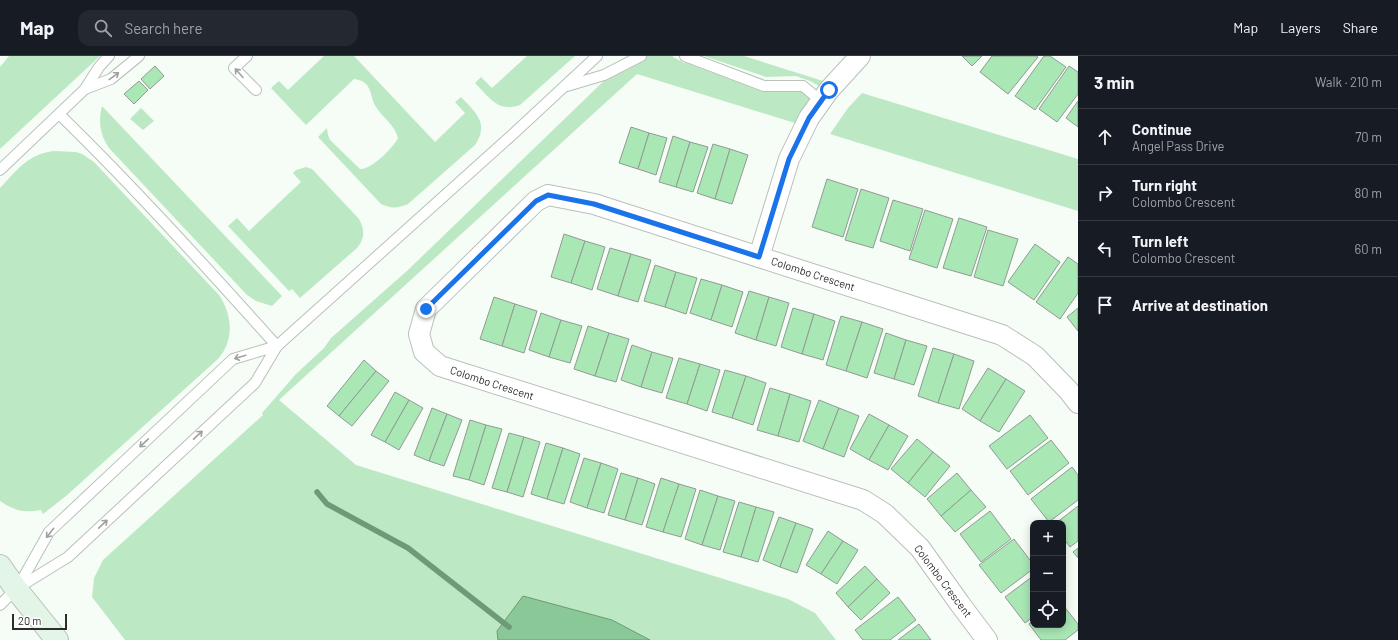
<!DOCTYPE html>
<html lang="en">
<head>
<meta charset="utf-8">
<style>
	body { margin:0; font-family:Barlow,sans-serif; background:#242831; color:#f1f3f6 }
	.controls { position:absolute; right:12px; bottom:12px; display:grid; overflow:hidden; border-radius:8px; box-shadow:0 2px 10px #0003 }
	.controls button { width:36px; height:36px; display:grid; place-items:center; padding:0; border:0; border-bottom:1px solid #363941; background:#171b24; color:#f1f3f6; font:20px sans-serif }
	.scale { position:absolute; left:12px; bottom:10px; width:55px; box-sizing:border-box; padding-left:4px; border:2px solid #2a2d2b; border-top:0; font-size:11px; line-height:14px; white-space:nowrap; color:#2a2d2b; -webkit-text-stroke:3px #fff; paint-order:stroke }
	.stop { position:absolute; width:12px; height:12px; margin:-9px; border:3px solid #1a73e8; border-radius:50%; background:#fff }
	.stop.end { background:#1a73e8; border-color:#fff; box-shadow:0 1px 4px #0008 }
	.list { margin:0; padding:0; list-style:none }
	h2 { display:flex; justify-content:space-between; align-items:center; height:52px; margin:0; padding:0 16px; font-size:17px }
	h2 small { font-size:13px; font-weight:400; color:#9ea1a6 }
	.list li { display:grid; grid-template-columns:26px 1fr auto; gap:12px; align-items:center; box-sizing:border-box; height:56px; padding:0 16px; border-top:1px solid #363941 }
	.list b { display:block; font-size:15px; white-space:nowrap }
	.list p { margin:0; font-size:13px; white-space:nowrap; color:#9ea1a6 }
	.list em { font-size:13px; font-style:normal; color:#9ea1a6 }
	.icon { flex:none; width:22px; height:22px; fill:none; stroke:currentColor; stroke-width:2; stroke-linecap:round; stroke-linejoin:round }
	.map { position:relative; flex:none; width:1078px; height:584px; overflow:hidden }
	header { display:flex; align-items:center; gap:24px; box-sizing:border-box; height:56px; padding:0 20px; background:#171b24; border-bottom:1px solid #363941 }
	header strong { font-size:19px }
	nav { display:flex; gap:22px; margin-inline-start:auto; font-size:14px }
	.search { width:280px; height:36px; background:#242831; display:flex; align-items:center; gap:10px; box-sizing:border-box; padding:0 14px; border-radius:12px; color:#9ea1a6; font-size:15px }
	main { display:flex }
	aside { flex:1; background:#171b24 }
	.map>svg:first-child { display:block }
	.green { fill:#bce9c3 }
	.water { fill:#8bc897; stroke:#6e9a77 }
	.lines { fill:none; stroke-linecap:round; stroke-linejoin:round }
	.stream { stroke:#6e9a77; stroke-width:5.5 }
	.building { fill:#a9e7b5; stroke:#929a94 }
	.service-casing { stroke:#b9c0ba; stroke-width:12 }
	.minor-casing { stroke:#b9c0ba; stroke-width:22 }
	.secondary-casing { stroke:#b9c0ba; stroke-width:24 }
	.service { stroke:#fff; stroke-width:10 }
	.minor { stroke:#fff; stroke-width:20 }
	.secondary { stroke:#e3f5e6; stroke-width:22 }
	.oneway { stroke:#9fa0a0 }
	.route { stroke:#1a73e8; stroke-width:5 }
	.labels { text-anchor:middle; stroke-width:4; stroke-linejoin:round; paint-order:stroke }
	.street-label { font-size:11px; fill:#2a2d2b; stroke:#fff }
</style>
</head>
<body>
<header>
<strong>Map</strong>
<div class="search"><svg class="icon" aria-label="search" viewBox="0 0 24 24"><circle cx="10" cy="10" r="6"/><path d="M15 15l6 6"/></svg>Search here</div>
<nav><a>Map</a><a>Layers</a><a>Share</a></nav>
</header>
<main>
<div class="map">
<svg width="1078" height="584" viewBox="0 0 1078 584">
	<rect width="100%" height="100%" fill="#f5fdf6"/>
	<g class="green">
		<polygon points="9,0 100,0 0,93 0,11"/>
		<path d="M324 0H354L435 86 465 57 455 46 461 41C475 56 490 67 475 89L408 148C398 152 391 153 381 148L318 81 327 72 328 79 330 84 360 113C371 114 393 92 398 82 395 69 383 62 376 51 371 44 372 34 366 28 362 24 359 24 354 23L306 69 271 32 279 25 288 34Z"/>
		<path d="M527 0H575L520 49C498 57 489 41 475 27L481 21 492 32Z"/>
		<polygon points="642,0 673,0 673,1 685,7 687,3 757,28 794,29 812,41 795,67 637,18 279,344 356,409 788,543 815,557 836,584 125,584 92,541 94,522 103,504 263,359 262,357 296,318 324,292 331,282 408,214 610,19"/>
		<polygon points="704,0 744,0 823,25 819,30 810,25 796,20 766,21"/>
		<polygon points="862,37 1078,103 1078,155 830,78 848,52"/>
		<path d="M102 50 282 240 272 250 256 245 247 239 109 92C100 79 98 65 102 50Z"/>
		<polygon points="141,52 154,65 143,74 130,63"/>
		<path d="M53 95 76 96 82 98 94 106 219 239C232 258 235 284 218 303L66 440 43 458 41 454C22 457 16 455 0 445V132C17 114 27 99 53 95Z"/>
		<path d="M306 111 312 113 359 163C365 174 365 182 357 192L300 242 292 233 289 235 228 170 237 162 249 175 301 126 293 117 296 114Z"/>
	</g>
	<polygon class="water" points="523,540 612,564 650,584 498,584 497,575"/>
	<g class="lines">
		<polyline class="stream" points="317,436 327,448 408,492 509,571"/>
	</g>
	<g class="building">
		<polygon points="962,0 982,0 972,10"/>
		<polygon points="992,0 1037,0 1038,1 1008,38 980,16"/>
		<polygon points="1044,0 1050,0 1066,11 1035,54 1015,40"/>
		<polygon points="155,10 164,20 150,33 141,23"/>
		<polygon points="1069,10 1078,16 1078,38 1057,66 1039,53"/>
		<polygon points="139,25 148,34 134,48 124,38"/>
		<polygon points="1078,45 1078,71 1066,62"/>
		<polygon points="631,71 649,77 638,113 619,107"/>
		<polygon points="649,77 667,82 656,119 638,113"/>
		<polygon points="673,80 690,86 676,131 659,126"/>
		<polygon points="690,86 708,91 693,136 676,131"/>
		<polygon points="713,88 730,93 715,143 697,137"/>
		<polygon points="730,93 748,99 732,148 715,143"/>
		<polygon points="827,123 858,133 843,181 812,171"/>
		<polygon points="861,133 889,142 873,192 845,184"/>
		<polygon points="893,144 923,153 910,195 880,185"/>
		<polygon points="925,154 953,163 937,212 909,203"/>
		<polygon points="959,162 987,171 971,220 943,212"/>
		<polygon points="988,174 1018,183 1003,230 974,221"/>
		<polygon points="564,178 585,185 571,227 551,221"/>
		<polygon points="585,185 605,191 592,234 571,227"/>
		<polygon points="1035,188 1060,206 1034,244 1008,226"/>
		<polygon points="610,192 631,198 618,240 597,233"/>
		<polygon points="631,198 651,204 638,246 618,240"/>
		<polygon points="1068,201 1078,208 1078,237 1060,263 1036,246"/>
		<polygon points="655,209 676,216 665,251 644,245"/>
		<polygon points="676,216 697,222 686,258 665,251"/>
		<polygon points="701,223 722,229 711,264 690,257"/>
		<polygon points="722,229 743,236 732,271 711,264"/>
		<polygon points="749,235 769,241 756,284 735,277"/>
		<polygon points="494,241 515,248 502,290 480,283"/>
		<polygon points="769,241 789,247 776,290 756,284"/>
		<polygon points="515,248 537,255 524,297 502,290"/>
		<polygon points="793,252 814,258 802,298 781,291"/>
		<polygon points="1078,252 1078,275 1067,261"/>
		<polygon points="541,257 561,264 549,301 529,294"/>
		<polygon points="814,258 835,265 823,304 802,298"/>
		<polygon points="841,260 862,266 846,315 826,309"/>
		<polygon points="561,264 582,270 570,307 549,301"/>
		<polygon points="862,266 883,273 867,322 846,315"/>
		<polygon points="588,270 609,277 595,320 574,313"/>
		<polygon points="609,277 629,283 616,326 595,320"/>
		<polygon points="886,277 906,284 894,323 874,317"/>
		<polygon points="906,284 927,290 914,329 894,323"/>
		<polygon points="632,289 652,296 641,331 621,324"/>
		<polygon points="933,292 954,298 938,347 918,340"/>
		<polygon points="652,296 673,302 662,337 641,331"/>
		<polygon points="954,298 974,305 959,353 938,347"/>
		<polygon points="679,302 700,308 687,348 666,342"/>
		<polygon points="364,304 376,315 339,360 327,350"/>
		<polygon points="700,308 720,314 707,355 687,348"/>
		<polygon points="988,312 1006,323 980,365 962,353"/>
		<polygon points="725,314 746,320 732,362 712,356"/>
		<polygon points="376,315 389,325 352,370 339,360"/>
		<polygon points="746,320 766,327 753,369 732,362"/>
		<polygon points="1006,323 1025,335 999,376 980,365"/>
		<polygon points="770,332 790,338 778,380 757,374"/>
		<polygon points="395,336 409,344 385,386 371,379"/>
		<polygon points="790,338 811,345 799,386 778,380"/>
		<polygon points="409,344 423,352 399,394 385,386"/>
		<polygon points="819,344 839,352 823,393 803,385"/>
		<polygon points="432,352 447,358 429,405 414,399"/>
		<polygon points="839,352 859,360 844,401 823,393"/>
		<polygon points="447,358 462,364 444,410 429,405"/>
		<polygon points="869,358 889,369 869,404 850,393"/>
		<polygon points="1030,359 1048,382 1007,413 989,390"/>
		<polygon points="470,364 486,369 469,424 453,420"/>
		<polygon points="486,369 502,373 484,429 469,424"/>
		<polygon points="889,369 908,380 888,414 869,404"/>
		<polygon points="509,377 524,381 507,436 492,432"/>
		<polygon points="524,381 540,386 523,441 507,436"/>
		<polygon points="917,383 933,396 908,427 891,413"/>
		<polygon points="1051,384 1069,407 1028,439 1010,415"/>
		<polygon points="546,387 563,392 547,443 531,438"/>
		<polygon points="563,392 580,398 564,448 547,443"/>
		<polygon points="933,396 950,410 925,441 908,427"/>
		<polygon points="584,402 601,407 587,452 570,446"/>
		<polygon points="601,407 618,413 604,457 587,452"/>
		<polygon points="1072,411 1078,419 1078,444 1049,466 1031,443"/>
		<polygon points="621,417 638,422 625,464 608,459"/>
		<polygon points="957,417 971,434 941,460 927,443"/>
		<polygon points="638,422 655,428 642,469 625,464"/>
		<polygon points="661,422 679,428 663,476 646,471"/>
		<polygon points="679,428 696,433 681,481 663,476"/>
		<polygon points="700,434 718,440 702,489 685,483"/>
		<polygon points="971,434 986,451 955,476 941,460"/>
		<polygon points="718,440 735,445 720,494 702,489"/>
		<polygon points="739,446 756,451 741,501 723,496"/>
		<polygon points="1078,450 1078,485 1070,491 1063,482 1063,467 1056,467"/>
		<polygon points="756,451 774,456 758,506 741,501"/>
		<polygon points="990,455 1011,483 981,506 960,478"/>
		<polygon points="779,461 796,467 780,511 763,504"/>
		<polygon points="796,467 813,473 797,517 780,511"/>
		<polygon points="828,475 843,485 821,518 806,509"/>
		<polygon points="1014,483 1033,508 1033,513 1001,537 979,509"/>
		<polygon points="843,485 858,494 837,528 821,518"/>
		<polygon points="1078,492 1078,502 1073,496"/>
		<polygon points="865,510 877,523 848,551 836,537"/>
		<polygon points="1033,520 1033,561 1025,567 1005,541"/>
		<polygon points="877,523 890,537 861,564 848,551"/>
		<polygon points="898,541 916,564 890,584 863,584 855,574"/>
		<polygon points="1063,549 1078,568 1078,574 1065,584 1041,584 1029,568 1033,565 1033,569 1063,569"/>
		<polygon points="919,568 931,584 898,584"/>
	</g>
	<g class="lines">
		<defs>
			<g id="service">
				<polyline points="247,0 234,12 256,34"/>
				<polyline points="685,0 764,30 803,30 821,45"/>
				<polyline points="567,30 604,19 641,0"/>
				<polyline points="85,33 111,23 139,0"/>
				<path d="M59 58C135 132 206 211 277 290"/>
				<polyline points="0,114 85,33 99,11 109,0"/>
				<polyline points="18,531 49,476 233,303 277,290"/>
				<polyline points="0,549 16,533 68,501 255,327 277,290 512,79 597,0"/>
			</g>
			<g id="minor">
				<polyline points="759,201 789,103 809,62 829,34 860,0"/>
				<polyline points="987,584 960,548 920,492 885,458 863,444 440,310 424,296 419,278 426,253 536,145 548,139 594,148 1002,279 1035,300 1068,334 1078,347"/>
			</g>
			<polyline id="secondary" points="0,510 16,533 57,584"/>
		</defs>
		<use href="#service" class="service-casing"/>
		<use href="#minor" class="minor-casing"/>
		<use href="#secondary" class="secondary-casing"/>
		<use href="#service" class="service"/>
		<use href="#minor" class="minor"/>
		<use href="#secondary" class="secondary"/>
	</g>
	<defs><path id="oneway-shaft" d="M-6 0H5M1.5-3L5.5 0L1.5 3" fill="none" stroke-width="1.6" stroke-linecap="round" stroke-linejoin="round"/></defs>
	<g class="oneway">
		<use href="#oneway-shaft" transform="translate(239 17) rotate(-132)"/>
		<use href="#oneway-shaft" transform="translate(114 20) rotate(-36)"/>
		<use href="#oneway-shaft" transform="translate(240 301) rotate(163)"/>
		<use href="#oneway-shaft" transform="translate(198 379) rotate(-43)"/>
		<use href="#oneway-shaft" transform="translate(144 387) rotate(137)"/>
		<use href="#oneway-shaft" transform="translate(103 468) rotate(-43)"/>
		<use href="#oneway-shaft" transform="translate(50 477) rotate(128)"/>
	</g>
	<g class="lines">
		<polyline class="route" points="426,253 536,145 548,139 594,148 759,201 789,103 809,62 829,34"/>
	</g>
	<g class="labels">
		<g class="street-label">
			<text transform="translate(813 218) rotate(18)" y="4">Colombo Crescent</text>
			<text transform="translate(492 327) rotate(18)" y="4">Colombo Crescent</text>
			<text transform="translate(943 525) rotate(53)" y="4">Colombo Crescent</text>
		</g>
	</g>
</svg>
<div class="controls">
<button>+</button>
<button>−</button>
<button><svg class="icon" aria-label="locate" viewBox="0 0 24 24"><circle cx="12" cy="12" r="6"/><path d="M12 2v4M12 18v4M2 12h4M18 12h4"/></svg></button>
</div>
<div class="scale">20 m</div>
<div class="stop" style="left:829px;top:34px"></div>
<div class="stop end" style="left:426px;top:253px"></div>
</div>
<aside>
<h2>3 min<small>Walk · 210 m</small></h2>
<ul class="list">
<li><svg class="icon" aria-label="ahead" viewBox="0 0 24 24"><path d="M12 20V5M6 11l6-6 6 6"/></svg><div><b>Continue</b><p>Angel Pass Drive</p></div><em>70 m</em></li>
<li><svg class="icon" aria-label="right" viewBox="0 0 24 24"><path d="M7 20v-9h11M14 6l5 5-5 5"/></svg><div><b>Turn right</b><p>Colombo Crescent</p></div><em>80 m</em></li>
<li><svg class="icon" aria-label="left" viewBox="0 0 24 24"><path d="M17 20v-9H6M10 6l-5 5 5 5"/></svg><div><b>Turn left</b><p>Colombo Crescent</p></div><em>60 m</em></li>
<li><svg class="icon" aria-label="arrive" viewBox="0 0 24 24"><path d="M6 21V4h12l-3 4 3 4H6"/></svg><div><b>Arrive at destination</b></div></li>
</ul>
</aside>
</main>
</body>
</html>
